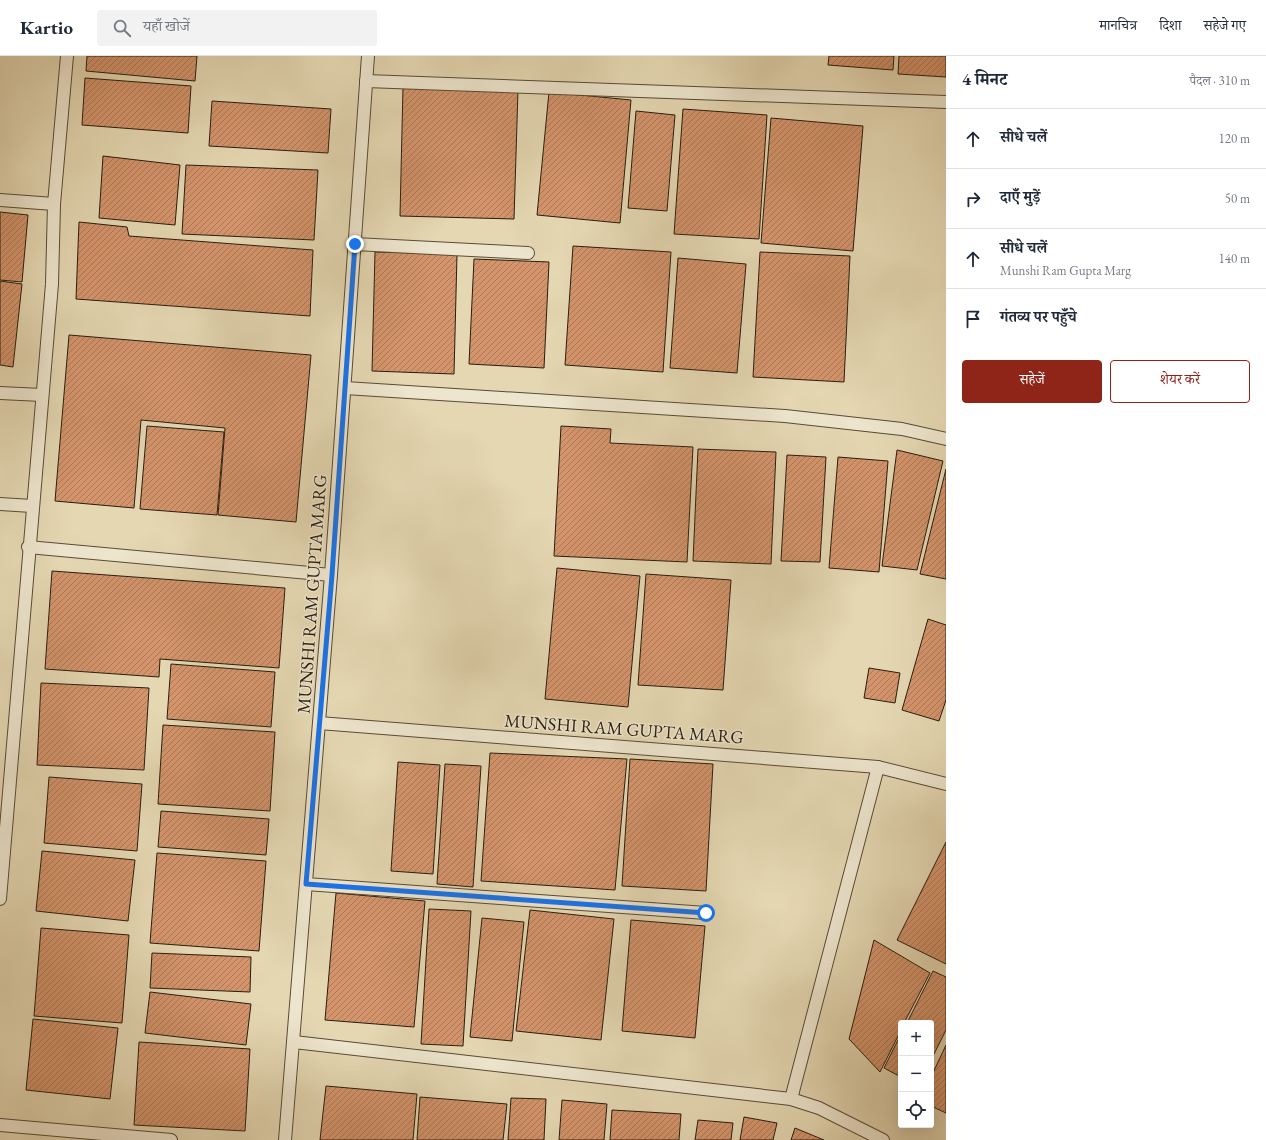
<!DOCTYPE html>
<html lang="hi">
<head>
<meta charset="utf-8">
<style>
	body { margin:0; font-family:"EB Garamond","Noto Serif Devanagari",serif; background:#f2f2f3; color:#1f2937 }
	.controls { position:absolute; right:12px; bottom:12px; display:grid; overflow:hidden; border-radius:4px; box-shadow:0 4px 16px #0002 }
	.controls button { width:36px; height:36px; display:grid; place-items:center; padding:0; border:0; border-bottom:1px solid #e0e1e3; background:#fff; color:#1f2937; font:20px sans-serif }
	.stop { position:absolute; width:12px; height:12px; margin:-9px; border:3px solid #1a73e8; border-radius:50%; background:#fff }
	.stop.end { background:#1a73e8; border-color:#fff; box-shadow:0 1px 4px #0008 }
	.list { margin:0; padding:0; list-style:none }
	h2 { display:flex; justify-content:space-between; align-items:center; height:52px; margin:0; padding:0 16px; font-size:17px }
	h2 small { font-size:13px; font-weight:400; color:#747a83 }
	.list li { display:grid; grid-template-columns:26px 1fr auto; gap:12px; align-items:center; box-sizing:border-box; height:60px; padding:0 16px; border-top:1px solid #e0e1e3 }
	.list b { display:block; font-size:15px; white-space:nowrap }
	.list p { margin:0; font-size:13px; white-space:nowrap; color:#747a83 }
	.list em { font-size:13px; font-style:normal; color:#747a83 }
	.actions { display:flex; gap:8px; padding:12px 16px }
	.actions a { flex:1; padding:9px 0; border:1px solid #8f2418; border-radius:4px; text-align:center; font-size:14px; color:#8f2418 }
	.actions .main { background:#8f2418; color:#fff }
	.icon { flex:none; width:22px; height:22px; fill:none; stroke:currentColor; stroke-width:2; stroke-linecap:round; stroke-linejoin:round }
	.map { position:relative; flex:none; width:946px; height:1084px; overflow:hidden }
	header { display:flex; align-items:center; gap:24px; box-sizing:border-box; height:56px; padding:0 20px; background:#fff; border-bottom:1px solid #e0e1e3 }
	header strong { font-size:19px }
	nav { display:flex; gap:22px; margin-inline-start:auto; font-size:14px }
	.search { width:280px; height:36px; background:#f2f2f3; display:flex; align-items:center; gap:10px; box-sizing:border-box; padding:0 14px; border-radius:4px; color:#747a83; font-size:15px }
	main { display:flex }
	aside { flex:1; background:#fff }
	.map>svg:first-child { display:block }
	.building { fill:url(#building-hatch); stroke:#281d0f }
	.lines { fill:none; stroke-linecap:round; stroke-linejoin:round }
	.lane-casing { stroke:#574c38; stroke-width:14 }
	.lane { stroke:#ede5cd; stroke-width:12 }
	.route { stroke:#1a73e8; stroke-width:5 }
	.labels { text-anchor:middle; stroke-width:3; stroke-linejoin:round; paint-order:stroke }
	.street-label { font-size:18px; fill:#281d0f; stroke:#ede5cd }
</style>
</head>
<body>
<header>
<strong>Kartio</strong>
<div class="search"><svg class="icon" aria-label="search" viewBox="0 0 24 24"><circle cx="10" cy="10" r="6"/><path d="M15 15l6 6"/></svg>यहाँ खोजें</div>
<nav><a>मानचित्र</a><a>दिशा</a><a>सहेजे गए</a></nav>
</header>
<main>
<div class="map">
<svg width="946" height="1084" viewBox="0 0 946 1084">
	<defs>
		<pattern id="building-hatch" width="6" height="6" patternUnits="userSpaceOnUse"><rect width="6" height="6" fill="#d4946c"/><path d="M-1 1l2-2M0 6l6-6M5 7l2-2" fill="none" stroke="#ac7857"/></pattern>
	</defs>
	<rect width="100%" height="100%" fill="#e4d7b2"/>
	<filter id="stains"><feTurbulence type="fractalNoise" baseFrequency=".005" numOctaves="4"/><feColorMatrix values="0 0 0 0 .2 0 0 0 0 .09 0 0 0 0 .02 0 0 0 .5 -.17"/></filter>
	<radialGradient id="worn" r=".72"><stop offset=".6" stop-color="#630" stop-opacity="0"/><stop offset="1" stop-color="#630" stop-opacity=".3"/></radialGradient>
	<g class="building">
		<polygon points="87,0 197,0 195,25 86,15"/>
		<polygon points="829,0 894,0 893,14 828,9"/>
		<polygon points="899,0 946,0 946,21 898,18"/>
		<polygon points="85,22 191,30 188,77 82,69"/>
		<polygon points="403,31 518,34 514,163 400,160"/>
		<polygon points="549,36 631,44 620,167 537,159"/>
		<polygon points="212,45 331,53 328,97 209,90"/>
		<polygon points="683,53 767,59 759,183 674,178"/>
		<polygon points="636,55 675,59 667,155 628,152"/>
		<polygon points="771,62 863,70 853,195 761,187"/>
		<polygon points="103,100 180,109 175,169 99,162"/>
		<polygon points="186,109 318,114 314,184 182,178"/>
		<polygon points="0,156 28,159 22,226 0,224"/>
		<polygon points="79,166 127,171 129,180 313,194 310,260 76,243"/>
		<polygon points="573,190 671,196 663,316 565,309"/>
		<polygon points="375,196 457,198 454,318 372,315"/>
		<polygon points="760,196 850,200 844,326 753,321"/>
		<polygon points="678,202 746,208 737,317 670,312"/>
		<polygon points="474,203 549,206 544,312 469,308"/>
		<polygon points="0,225 22,228 13,311 0,309"/>
		<polygon points="69,279 311,299 296,466 218,459 225,372 141,364 134,452 55,445"/>
		<polygon points="147,370 224,376 217,459 140,453"/>
		<polygon points="561,370 611,373 610,387 693,391 687,506 554,500"/>
		<polygon points="698,393 776,396 771,508 693,505"/>
		<polygon points="897,394 943,405 917,514 882,510"/>
		<polygon points="787,399 826,401 820,506 781,505"/>
		<polygon points="838,401 888,405 879,516 829,512"/>
		<polygon points="946,413 946,523 920,518"/>
		<polygon points="557,512 640,520 628,651 545,643"/>
		<polygon points="52,515 285,532 279,612 160,603 159,621 45,613"/>
		<polygon points="646,518 731,524 723,634 638,629"/>
		<polygon points="928,563 946,569 946,644 939,665 902,654"/>
		<polygon points="171,608 275,616 271,671 167,663"/>
		<polygon points="869,612 900,617 895,647 864,642"/>
		<polygon points="41,627 149,632 144,714 37,709"/>
		<polygon points="163,669 275,676 270,755 158,748"/>
		<polygon points="490,697 627,703 615,834 481,825"/>
		<polygon points="630,703 713,708 706,835 622,830"/>
		<polygon points="398,706 440,709 433,818 391,815"/>
		<polygon points="445,708 481,710 473,831 437,828"/>
		<polygon points="49,721 142,728 137,795 44,787"/>
		<polygon points="161,755 269,763 266,799 158,791"/>
		<polygon points="946,786 946,908 897,884"/>
		<polygon points="42,795 135,804 128,865 36,855"/>
		<polygon points="157,797 266,805 259,895 150,887"/>
		<polygon points="336,837 425,845 414,971 325,964"/>
		<polygon points="429,853 471,855 463,990 421,988"/>
		<polygon points="530,854 614,863 601,984 516,975"/>
		<polygon points="482,862 524,866 512,985 470,981"/>
		<polygon points="631,864 705,870 695,982 622,975"/>
		<polygon points="41,872 129,879 122,967 34,960"/>
		<polygon points="874,884 930,917 904,967 901,967 901,974 880,1016 849,983"/>
		<polygon points="152,897 251,901 250,936 150,932"/>
		<polygon points="933,915 946,921 946,974 931,1004 931,967 907,967"/>
		<polygon points="150,936 251,948 246,989 145,977"/>
		<polygon points="33,963 118,972 110,1043 26,1034"/>
		<polygon points="901,978 901,1021 884,1012"/>
		<polygon points="139,986 250,993 245,1075 134,1069"/>
		<polygon points="946,989 946,1057 931,1050 931,1021"/>
		<polygon points="326,1030 417,1038 413,1084 320,1084"/>
		<polygon points="420,1041 507,1048 503,1084 417,1084"/>
		<polygon points="511,1042 546,1043 544,1084 508,1084"/>
		<polygon points="562,1044 607,1048 604,1084 559,1084"/>
		<polygon points="612,1054 681,1058 679,1084 610,1084"/>
		<polygon points="744,1061 777,1067 773,1084 740,1084"/>
		<polygon points="698,1064 733,1067 731,1084 695,1084"/>
		<polygon points="795,1072 824,1084 791,1084"/>
	</g>
	<g class="lines">
		<defs>
			<g id="lane">
				<polyline points="366,25 946,46"/>
				<polyline points="0,144 54,148"/>
				<polyline points="355,188 528,197"/>
				<polyline points="345,332 785,360 902,373 946,383"/>
				<polyline points="0,337 42,339"/>
				<polyline points="0,448 32,450"/>
				<polyline points="28,491 331,519"/>
				<polyline points="319,667 878,711 946,728"/>
				<polyline points="306,828 706,857"/>
				<polyline points="0,843 52,228 54,148 67,0"/>
				<polyline points="294,986 791,1043 819,1052 883,1084"/>
				<polyline points="791,1043 878,711"/>
				<polyline points="0,1069 171,1084"/>
				<polyline points="285,1084 331,519 368,0"/>
			</g>
		</defs>
		<use href="#lane" class="lane-casing"/>
		<use href="#lane" class="lane"/>
	</g>
	<g class="lines">
		<polyline class="route" points="355,188 332,519 306,828 706,857"/>
	</g>
	<g class="labels">
		<g class="street-label">
			<text transform="translate(312 538) rotate(-86)" y="6">MUNSHI RAM GUPTA MARG</text>
			<text transform="translate(624 673) rotate(4)" y="6">MUNSHI RAM GUPTA MARG</text>
		</g>
	</g>
	<rect width="100%" height="100%" filter="url(#stains)"/>
	<rect width="100%" height="100%" fill="url(#worn)"/>
</svg>
<div class="controls">
<button>+</button>
<button>−</button>
<button><svg class="icon" aria-label="locate" viewBox="0 0 24 24"><circle cx="12" cy="12" r="6"/><path d="M12 2v4M12 18v4M2 12h4M18 12h4"/></svg></button>
</div>
<div class="stop" style="left:706px;top:857px"></div>
<div class="stop end" style="left:355px;top:188px"></div>
</div>
<aside>
<h2>4 मिनट<small>पैदल · 310 m</small></h2>
<ul class="list">
<li><svg class="icon" aria-label="ahead" viewBox="0 0 24 24"><path d="M12 20V5M6 11l6-6 6 6"/></svg><div><b>सीधे चलें</b></div><em>120 m</em></li>
<li><svg class="icon" aria-label="right" viewBox="0 0 24 24"><path d="M7 20v-9h11M14 6l5 5-5 5"/></svg><div><b>दाएँ मुड़ें</b></div><em>50 m</em></li>
<li><svg class="icon" aria-label="ahead" viewBox="0 0 24 24"><path d="M12 20V5M6 11l6-6 6 6"/></svg><div><b>सीधे चलें</b><p>Munshi Ram Gupta Marg</p></div><em>140 m</em></li>
<li><svg class="icon" aria-label="arrive" viewBox="0 0 24 24"><path d="M6 21V4h12l-3 4 3 4H6"/></svg><div><b>गंतव्य पर पहुँचे</b></div></li>
</ul>
<div class="actions"><a class="main">सहेजें</a><a>शेयर करें</a></div>
</aside>
</main>
</body>
</html>
